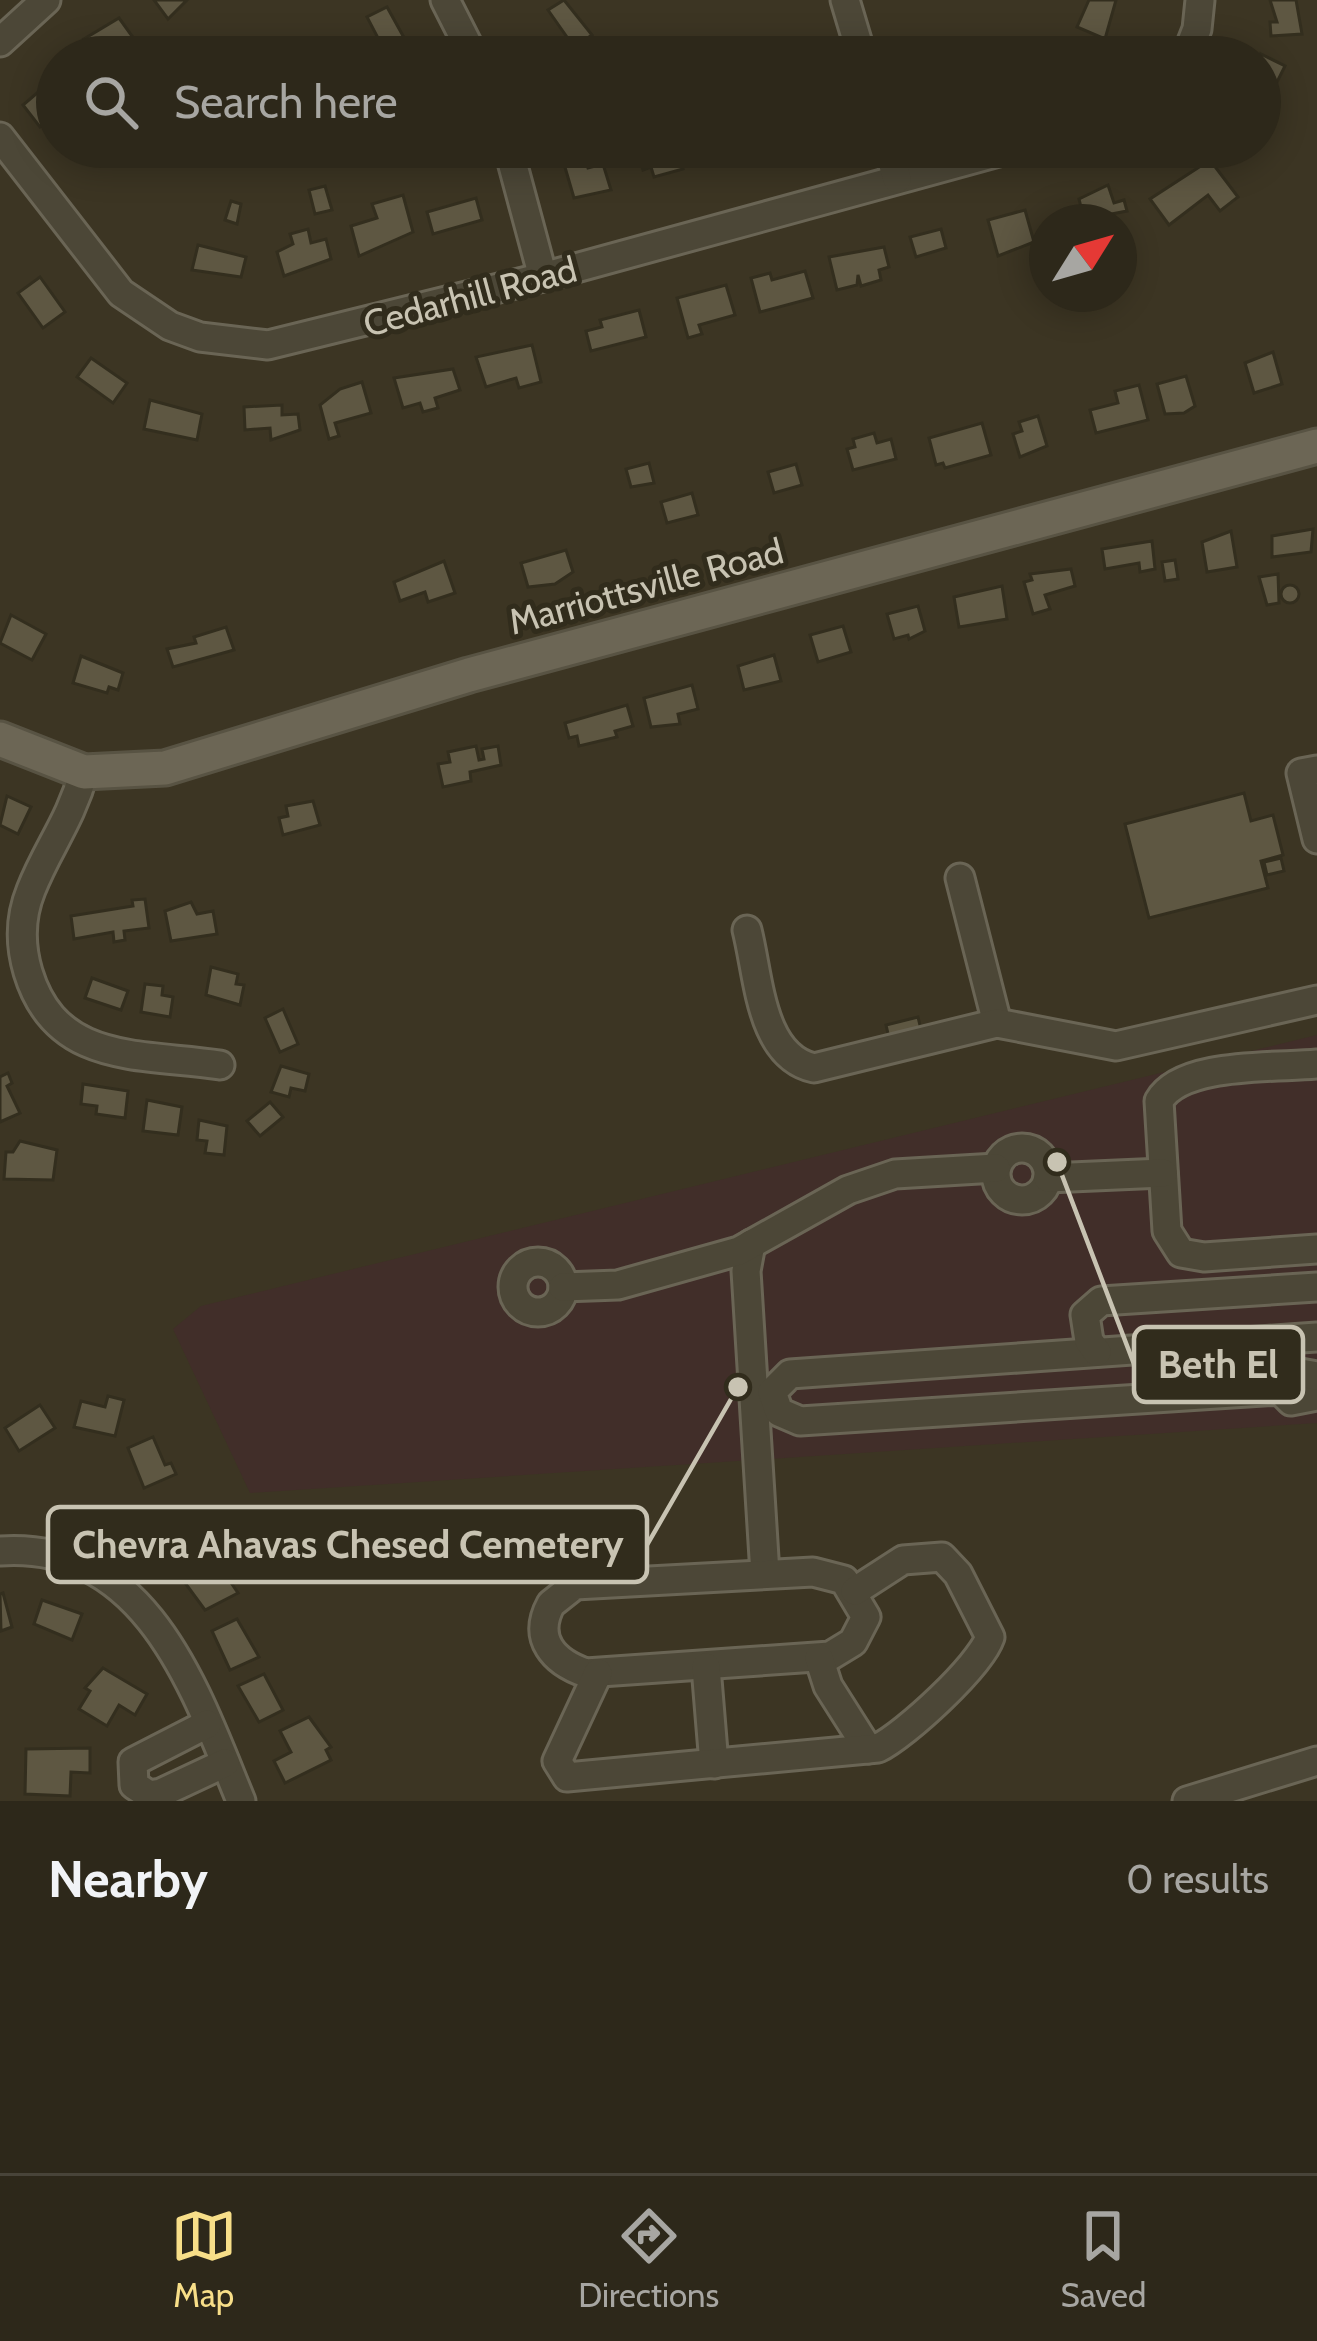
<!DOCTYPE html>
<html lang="en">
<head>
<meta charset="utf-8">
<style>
	body { margin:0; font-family:Cabin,sans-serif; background:#393427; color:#f1f3f6 }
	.compass { position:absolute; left:1029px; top:204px; width:108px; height:108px; border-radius:50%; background:#2d281a; box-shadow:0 6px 30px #0003; rotate:53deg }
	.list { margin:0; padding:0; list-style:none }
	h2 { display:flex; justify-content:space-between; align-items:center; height:156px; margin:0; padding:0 48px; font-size:51px }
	h2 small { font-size:39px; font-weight:400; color:#a7a6a2 }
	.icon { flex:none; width:66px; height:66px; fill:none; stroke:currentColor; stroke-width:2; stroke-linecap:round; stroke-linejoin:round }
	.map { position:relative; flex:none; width:1317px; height:1801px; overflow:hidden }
	.search { position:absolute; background:#2d281a; box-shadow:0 6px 30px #0003; left:36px; right:36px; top:36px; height:132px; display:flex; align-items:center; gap:30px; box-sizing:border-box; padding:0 42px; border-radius:66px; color:#a7a6a2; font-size:45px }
	.sheet { height:372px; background:#2d281a }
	nav { display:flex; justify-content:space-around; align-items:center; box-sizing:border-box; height:168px; border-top:3px solid #484439; background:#2d281a; font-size:33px; color:#a7a6a2 }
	nav a { display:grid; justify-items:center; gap:6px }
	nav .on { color:#f7de88 }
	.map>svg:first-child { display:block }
	.green { fill:#412e29 }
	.building { fill:#5e5742; stroke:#332e1e; stroke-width:3 }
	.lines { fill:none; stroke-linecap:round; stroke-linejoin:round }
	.minor-casing { stroke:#6a6555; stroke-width:33 }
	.major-casing { stroke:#585343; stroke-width:39 }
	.minor { stroke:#4c4737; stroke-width:27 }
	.major { stroke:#6c6655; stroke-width:33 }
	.labels { text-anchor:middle; stroke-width:10; stroke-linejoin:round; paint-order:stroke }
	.street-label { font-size:36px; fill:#c8c3b2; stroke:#312c1c }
	.leader { fill:none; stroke:#c8c3b2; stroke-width:4.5 }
	.callout-dot { fill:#c8c3b2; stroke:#312c1c; stroke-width:4.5 }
	.callout { fill:#312c1c; stroke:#c8c3b2; stroke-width:4.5 }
	.callout-label { font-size:39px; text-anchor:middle; font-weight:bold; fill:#c8c3b2 }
</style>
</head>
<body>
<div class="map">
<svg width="1317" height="1801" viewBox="0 0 1317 1801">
	<rect width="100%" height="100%" fill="#3c3523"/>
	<polygon class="green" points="1317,1035 1317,1423 250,1493 173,1329 201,1306"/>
	<g class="building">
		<polygon points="154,0 187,0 168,19"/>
		<polygon points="564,0 592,35 574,47 548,10"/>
		<polygon points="1089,0 1116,0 1105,39 1077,27"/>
		<polygon points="1270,0 1296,0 1302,34 1271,36 1270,22 1277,22"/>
		<polygon points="387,7 407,43 413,39 422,57 397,57 394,50 369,57 364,48 378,38 367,17"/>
		<polygon points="119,18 137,43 124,53 127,57 109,57 105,51 97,56 84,39"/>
		<polygon points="978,38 983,57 916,57 951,42"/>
		<polygon points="1261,54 1285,66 1263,110 1260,109"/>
		<polygon points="57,76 57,114 40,127 23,105"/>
		<polygon points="677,147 683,169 654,177 651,167 643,170 639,157"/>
		<polygon points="724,147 769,147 770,149 726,155"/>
		<polygon points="583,151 588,168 603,164 611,190 574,198 562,157"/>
		<polygon points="1210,160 1238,197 1220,211 1208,195 1169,225 1150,199"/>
		<polygon points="1108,185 1114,203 1124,200 1127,211 1070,222 1068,215 1082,211 1079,199"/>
		<polygon points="325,186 332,210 315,214 309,190"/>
		<polygon points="403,195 413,232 359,256 351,226 377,218 372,204"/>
		<polygon points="476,198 482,220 433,234 427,212"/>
		<polygon points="231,201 241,204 237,224 225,220"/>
		<polygon points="1025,210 1034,242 998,256 988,220"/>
		<polygon points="308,229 311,243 326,239 331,259 284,276 277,252 293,244 290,234"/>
		<polygon points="941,229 946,248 916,257 910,237"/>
		<polygon points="198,245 246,257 241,277 192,270"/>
		<polygon points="884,247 889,267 879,270 881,280 861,286 858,275 857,285 837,290 829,257"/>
		<polygon points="805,271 813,298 760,312 751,278 770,273 772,280"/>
		<polygon points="40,277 65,312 43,328 18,293"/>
		<polygon points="726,285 735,315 699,325 702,334 688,338 677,298"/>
		<polygon points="639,310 646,337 591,351 586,331 602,327 600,320"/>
		<polygon points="532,345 541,382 519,388 516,378 486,387 476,357"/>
		<polygon points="1273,352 1282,384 1254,393 1245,363"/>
		<polygon points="91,358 127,383 113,403 77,377"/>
		<polygon points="453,369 460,390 435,398 438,408 423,412 420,403 403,408 394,378"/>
		<polygon points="1186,376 1195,406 1184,413 1165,414 1157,384"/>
		<polygon points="362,382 371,413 335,423 339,436 329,439 320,405 340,389"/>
		<polygon points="1139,385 1148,420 1096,433 1090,410 1118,403 1115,391"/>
		<polygon points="150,400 202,414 197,440 144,429"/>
		<polygon points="282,405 282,415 298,414 300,430 271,440 270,428 245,430 244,407"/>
		<polygon points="1038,416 1047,446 1020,457 1013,434 1022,431 1019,422"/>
		<polygon points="982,423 991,455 945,468 943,463 936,465 929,438"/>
		<polygon points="874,433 877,443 891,439 896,459 853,470 847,449 855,447 853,439"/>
		<polygon points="649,463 654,483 631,487 626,469"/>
		<polygon points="796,464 802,485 774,493 768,472"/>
		<polygon points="692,493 698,515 667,523 661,502"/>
		<polygon points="1313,529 1311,552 1272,557 1272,536"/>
		<polygon points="1231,531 1237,567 1207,572 1202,542"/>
		<polygon points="1152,541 1155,569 1140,572 1139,563 1105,569 1102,549"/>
		<polygon points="566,550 573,572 555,584 528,587 521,563"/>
		<polygon points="1175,560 1178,579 1165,581 1162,562"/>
		<polygon points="444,561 455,593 428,602 425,592 400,601 394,582"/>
		<polygon points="1071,569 1075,586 1045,595 1050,609 1033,614 1024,582 1032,580 1030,574"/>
		<polygon points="1278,574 1279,603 1267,605 1259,577"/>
		<circle cx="1290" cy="594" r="9"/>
		<polygon points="1002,586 1007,619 959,627 954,597"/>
		<polygon points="918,606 925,631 909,639 908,635 894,639 887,614"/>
		<polygon points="11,615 46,634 32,660 0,643"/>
		<polygon points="843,626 851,652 818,662 810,635"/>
		<polygon points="226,627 234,650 173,667 167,649 196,643 194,637"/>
		<polygon points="774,655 781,681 744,690 738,666"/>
		<polygon points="81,656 123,673 118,690 109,687 107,693 73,683"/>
		<polygon points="692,685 698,709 678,714 680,724 651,727 644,698"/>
		<polygon points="627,705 633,726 615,731 617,737 579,746 577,736 569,738 565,723"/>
		<polygon points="476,746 479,760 484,759 482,749 498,746 501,765 470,772 471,781 443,787 438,764 450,762 448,752"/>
		<polygon points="1244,793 1251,821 1273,815 1283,855 1261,861 1268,888 1149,918 1125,824"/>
		<polygon points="7,796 31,807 18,834 0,825"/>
		<polygon points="313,801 320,825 283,835 279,818 288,816 286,806"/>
		<polygon points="1281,858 1284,871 1267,875 1264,862"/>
		<polygon points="145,899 149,928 124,931 125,940 114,942 113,932 74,939 71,916 133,906 132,900"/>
		<polygon points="191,902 197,914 213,911 217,934 171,941 165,911"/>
		<polygon points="211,967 238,974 236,984 244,985 240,1005 206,995"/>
		<polygon points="92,978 128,991 121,1010 85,998"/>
		<polygon points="145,984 163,986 162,995 173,997 170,1017 141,1012"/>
		<polygon points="283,1009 298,1044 280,1052 265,1018"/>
		<polygon points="918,1017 922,1034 890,1042 886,1025"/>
		<polygon points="281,1066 309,1074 305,1091 291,1088 289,1097 271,1092"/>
		<polygon points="8,1073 12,1083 7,1086 20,1113 0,1122 0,1077"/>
		<polygon points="83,1084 128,1091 125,1118 96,1114 97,1106 81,1104"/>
		<polygon points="147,1100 182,1107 178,1135 143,1131"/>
		<polygon points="270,1102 283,1117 260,1136 247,1121"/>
		<polygon points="199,1120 227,1126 224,1155 205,1153 207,1141 197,1140"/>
		<polygon points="20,1141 57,1150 53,1180 4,1179 6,1152 13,1152"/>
		<polygon points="108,1396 124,1400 115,1436 74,1427 81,1401 105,1407"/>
		<polygon points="40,1405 55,1428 19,1451 5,1428"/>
		<polygon points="153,1437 165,1465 171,1463 176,1474 144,1488 128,1448"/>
		<polygon points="202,1560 216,1579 225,1574 238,1593 205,1610 180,1576"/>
		<polygon points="3,1593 12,1627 1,1631 0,1594"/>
		<polygon points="42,1600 82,1614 72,1640 34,1624"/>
		<polygon points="237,1619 259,1657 230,1670 212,1631"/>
		<polygon points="103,1668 147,1694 135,1715 119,1705 107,1726 79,1709 90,1691 85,1688"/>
		<polygon points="264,1674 283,1710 259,1722 238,1686"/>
		<polygon points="309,1717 331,1747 326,1750 331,1760 285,1783 274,1761 291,1752 280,1731"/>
		<polygon points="90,1748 90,1773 71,1772 70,1796 25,1794 26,1749"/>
	</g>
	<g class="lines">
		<defs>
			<g id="minor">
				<polyline points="445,0 474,57"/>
				<polyline points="845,0 862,57"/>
				<polyline points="0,42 46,0"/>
				<polyline points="1186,57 1197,29 1200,0"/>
				<polyline points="0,137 121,293 170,326 200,337 268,345 543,277 1017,147"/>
				<polyline points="508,147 543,277"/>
				<polyline points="888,147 897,179"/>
				<polyline points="1317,770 1301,773 1317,839"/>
				<path d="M84 772C70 822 48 847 31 890 20 917 20 945 28 972 56 1065 140 1053 220 1065"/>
				<polyline points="960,878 997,1023"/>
				<path d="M747 930C759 977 760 1056 814 1068L997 1023 1116 1046 1317 1000"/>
				<path d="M1317 1064C1275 1068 1181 1062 1159 1101L1167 1231 1181 1253 1204 1257 1317 1249"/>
				<circle cx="1022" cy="1174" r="26"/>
				<polyline points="1048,1178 1163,1173"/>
				<polyline points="751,1244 746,1271 765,1574"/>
				<circle cx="538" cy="1287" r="25"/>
				<polyline points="563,1287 618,1285 739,1251 848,1190 895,1174 996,1168"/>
				<polyline points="1317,1337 790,1374 772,1392 779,1412 800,1421 1280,1390 1291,1401 1317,1396"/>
				<polyline points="1097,1352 1089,1341 1085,1315 1101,1301 1317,1287"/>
				<polyline points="1280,1390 1295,1372 1317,1376"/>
				<path d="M0 1551C147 1541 195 1689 241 1801"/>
				<path d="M813 1572 844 1580 866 1617 853 1642 830 1656 586 1673C554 1662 532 1639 551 1604L575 1585Z"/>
				<polyline points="819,1658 828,1686 868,1749"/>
				<polyline points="706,1667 714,1764"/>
				<path d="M598 1673 557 1761 567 1777 878 1748C905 1735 980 1666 990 1637L958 1574 942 1557 903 1560 855 1591"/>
				<polyline points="207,1724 133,1762 134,1785 149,1795 161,1793 225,1763"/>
				<polyline points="1187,1801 1317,1761"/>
			</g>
			<polyline id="major" points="0,739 84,772 165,768 469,675 1317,446"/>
		</defs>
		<use href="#minor" class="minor-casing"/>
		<use href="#major" class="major-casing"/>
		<use href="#minor" class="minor"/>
		<use href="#major" class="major"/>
	</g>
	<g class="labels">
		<g class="street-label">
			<text transform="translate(470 296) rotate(-15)" y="13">Cedarhill Road</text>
			<text transform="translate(646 586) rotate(-15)" y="13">Marriottsville Road</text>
		</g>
	</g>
	<path class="leader" d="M1057 1162L1134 1364M738 1387L647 1545"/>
	<g class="callout-dot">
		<circle cx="1057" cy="1162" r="12"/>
		<circle cx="738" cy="1387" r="12"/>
	</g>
	<g class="callout">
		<rect x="1134" y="1327" width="169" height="75" rx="12"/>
		<rect x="48" y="1507" width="599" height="75" rx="12"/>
	</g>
	<g class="callout-label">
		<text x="1218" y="1378">Beth El</text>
		<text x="348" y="1558">Chevra Ahavas Chesed Cemetery</text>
	</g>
</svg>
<svg class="compass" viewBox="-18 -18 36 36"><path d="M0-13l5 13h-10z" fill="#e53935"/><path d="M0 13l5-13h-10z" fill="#a7a6a2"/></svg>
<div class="search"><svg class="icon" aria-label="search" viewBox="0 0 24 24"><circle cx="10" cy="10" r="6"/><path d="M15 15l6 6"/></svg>Search here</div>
</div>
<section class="sheet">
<h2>Nearby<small>0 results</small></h2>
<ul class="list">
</ul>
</section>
<nav>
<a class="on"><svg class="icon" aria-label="map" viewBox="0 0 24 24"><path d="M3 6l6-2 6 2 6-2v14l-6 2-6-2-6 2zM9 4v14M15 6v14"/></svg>Map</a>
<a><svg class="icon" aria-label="directions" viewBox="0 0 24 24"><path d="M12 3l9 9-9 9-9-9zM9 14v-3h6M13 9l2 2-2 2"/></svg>Directions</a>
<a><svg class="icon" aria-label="saved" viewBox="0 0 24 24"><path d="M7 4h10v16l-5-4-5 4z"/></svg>Saved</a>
</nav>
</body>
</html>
